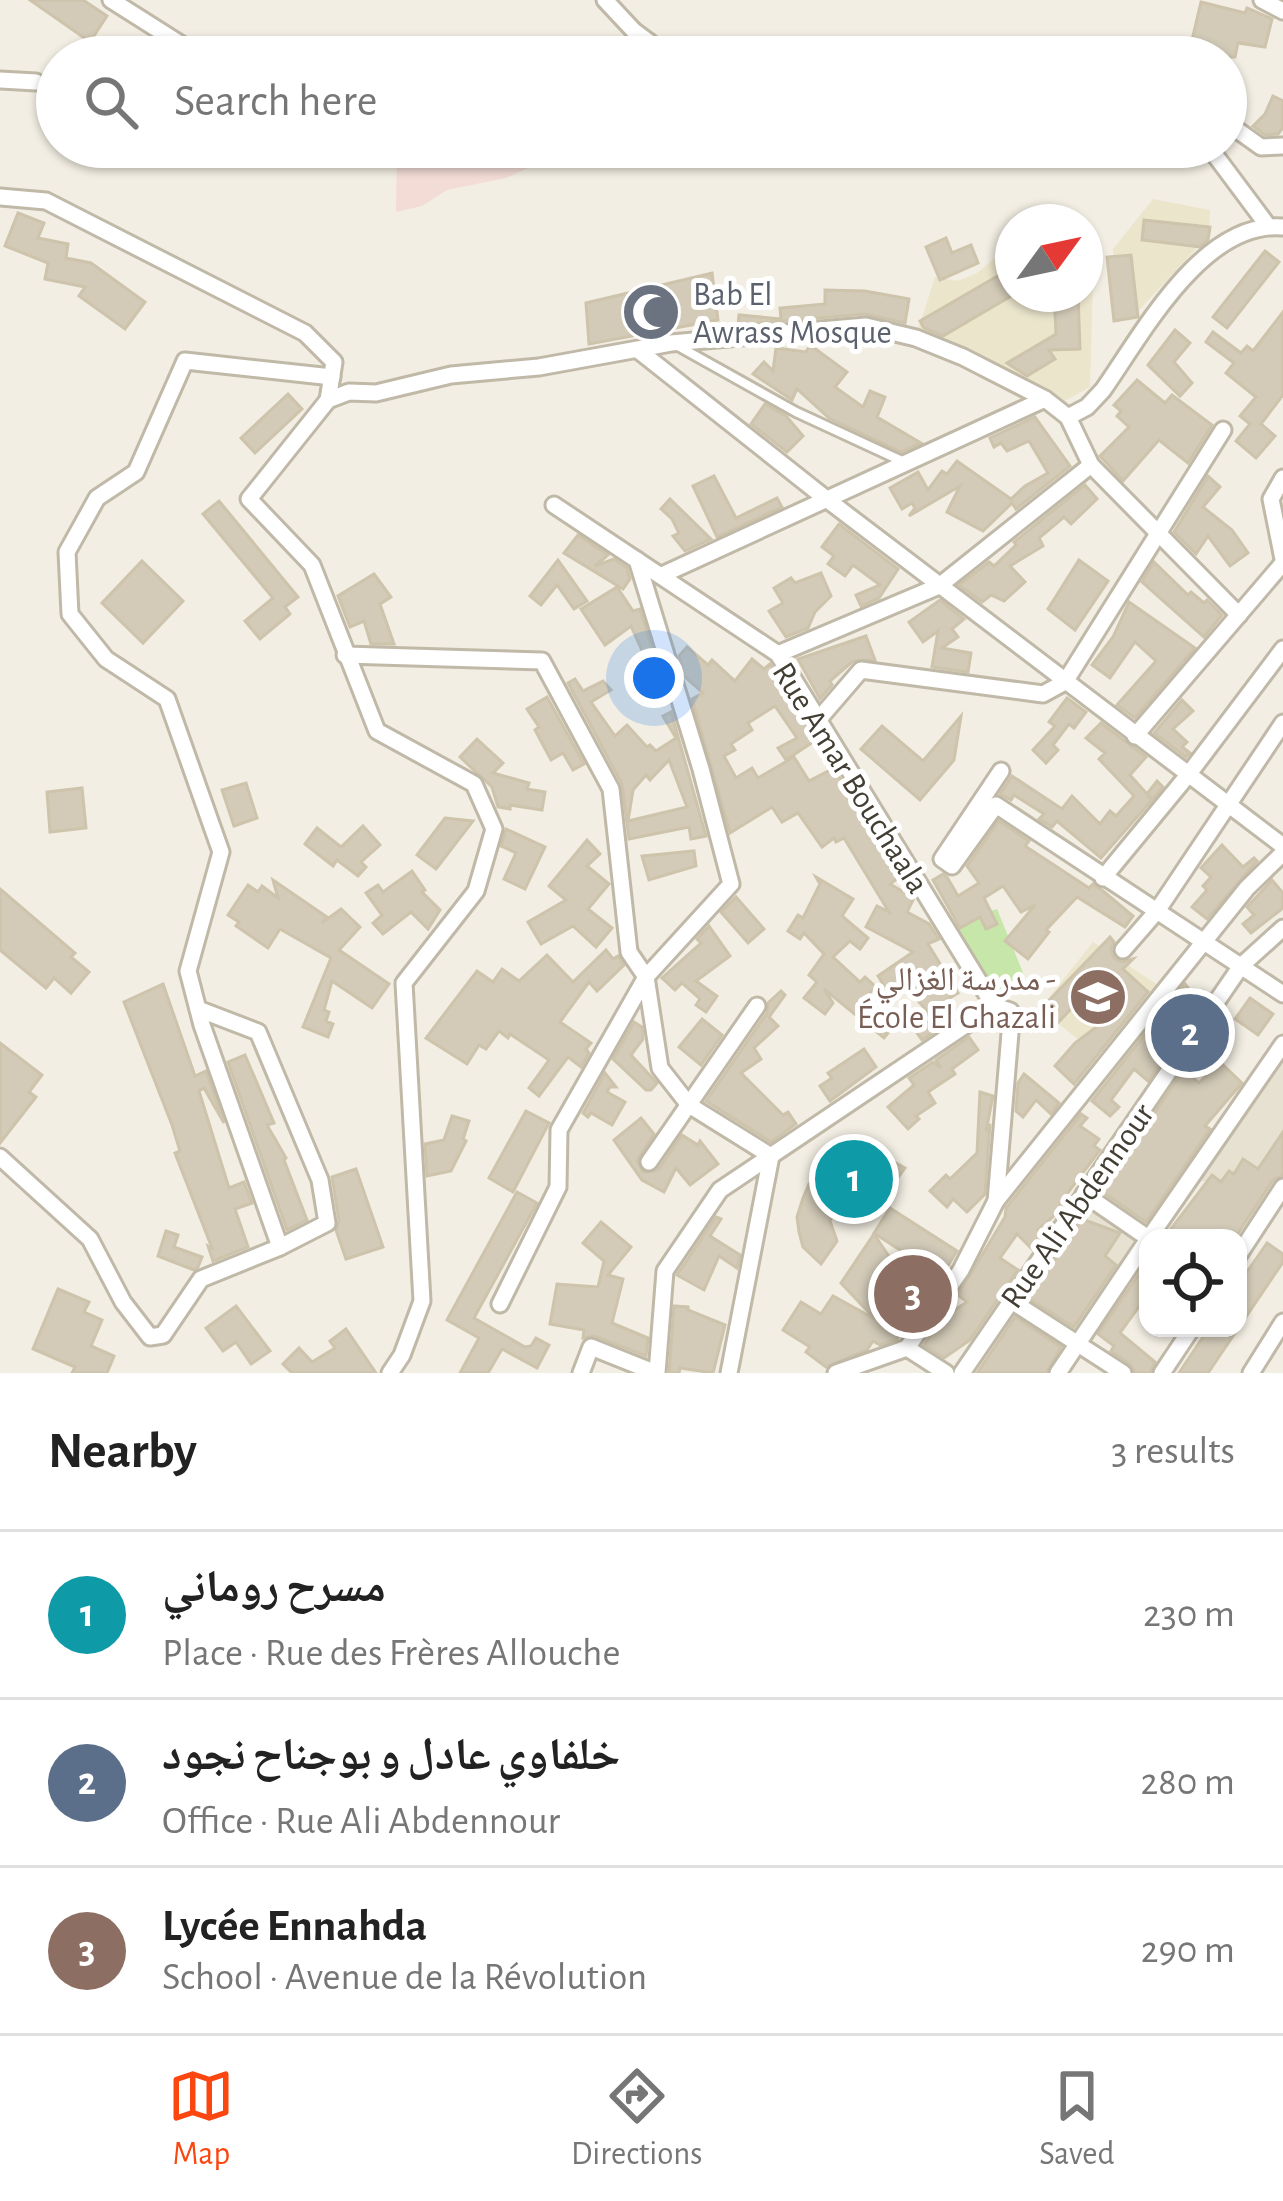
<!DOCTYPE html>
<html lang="en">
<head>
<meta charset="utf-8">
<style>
	body { margin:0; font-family:"Alegreya Sans","Noto Naskh Arabic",sans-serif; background:#f2f2f2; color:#222 }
	.controls { position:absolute; right:36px; bottom:36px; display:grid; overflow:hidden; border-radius:24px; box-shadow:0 3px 9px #0004 }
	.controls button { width:108px; height:108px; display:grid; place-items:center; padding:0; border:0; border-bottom:3px solid #e0e0e0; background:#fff; color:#222; font:60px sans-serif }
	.compass { position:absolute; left:995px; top:204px; width:108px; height:108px; border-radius:50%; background:#fff; box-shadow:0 3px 9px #0004; rotate:57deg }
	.you { position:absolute; left:654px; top:678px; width:42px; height:42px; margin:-30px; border:9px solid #fff; border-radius:50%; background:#1a73e8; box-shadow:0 0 0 18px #1a73e833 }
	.badge { display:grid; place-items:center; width:78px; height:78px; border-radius:50%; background:#fb4610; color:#fff; font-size:39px; font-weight:700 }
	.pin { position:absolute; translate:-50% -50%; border:6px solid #fff; box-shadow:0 3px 12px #0006 }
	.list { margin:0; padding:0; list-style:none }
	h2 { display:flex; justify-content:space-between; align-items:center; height:156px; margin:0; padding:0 48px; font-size:51px }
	h2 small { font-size:39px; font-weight:400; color:#767676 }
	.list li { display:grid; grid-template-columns:78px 1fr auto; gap:36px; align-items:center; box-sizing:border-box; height:168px; padding:0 48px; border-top:3px solid #e0e0e0 }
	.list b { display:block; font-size:45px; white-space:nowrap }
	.list p { margin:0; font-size:39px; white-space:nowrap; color:#767676 }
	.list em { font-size:39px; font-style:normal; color:#767676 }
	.icon { flex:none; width:66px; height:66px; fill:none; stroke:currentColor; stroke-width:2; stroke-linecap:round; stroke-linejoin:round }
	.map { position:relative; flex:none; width:1283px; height:1373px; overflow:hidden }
	.search { position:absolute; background:#fff; box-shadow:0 3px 9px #0004; left:36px; right:36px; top:36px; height:132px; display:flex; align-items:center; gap:30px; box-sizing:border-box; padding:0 42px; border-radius:66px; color:#767676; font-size:45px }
	.sheet { height:660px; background:#fff }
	nav { display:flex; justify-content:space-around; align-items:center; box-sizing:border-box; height:168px; border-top:3px solid #e0e0e0; background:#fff; font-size:33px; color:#767676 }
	nav a { display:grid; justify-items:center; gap:6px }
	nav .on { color:#fb4610 }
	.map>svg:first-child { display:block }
	.residential { fill:#e6e1d1 }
	.education { fill:#ebe5cc }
	.medical { fill:#f3dcd5 }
	.green { fill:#c7e7aa }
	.building { fill:#d3cbb8; stroke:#cec3ab; stroke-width:3; fill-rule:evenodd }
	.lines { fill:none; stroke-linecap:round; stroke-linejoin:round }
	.lane-casing { stroke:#c0b9a8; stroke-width:14 }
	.street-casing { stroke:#c0b9a8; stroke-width:21 }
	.lane { stroke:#fff; stroke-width:8 }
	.street { stroke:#fff; stroke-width:15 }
	.labels { text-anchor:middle; stroke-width:10; stroke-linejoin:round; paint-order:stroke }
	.worship-label { font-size:33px; fill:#5b616d; stroke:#fff; text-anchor:start }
	.street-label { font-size:33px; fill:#433e33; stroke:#fff }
	.education-label { font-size:33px; fill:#785e54; stroke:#fff; text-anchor:end }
</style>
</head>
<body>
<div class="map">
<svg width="1283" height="1373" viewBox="0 0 1283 1373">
	<rect width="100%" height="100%" fill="#f2eee3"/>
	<g class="residential">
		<polygon points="1283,1056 1283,1176 1256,1217 1201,1180"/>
		<polygon points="1084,1200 1142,1240 1076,1337 1015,1299"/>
	</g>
	<g class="education">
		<polygon points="1153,199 1210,210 1209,235 1138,311 1116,314 1113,249"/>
		<polygon points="1013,235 1013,294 1085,294 1085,253 1093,279 1090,387 1063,402 918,330 935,277 958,281 977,273 996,257"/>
		<polygon points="1093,942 1158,985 1098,1055 1040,1009"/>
	</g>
	<polygon class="medical" points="397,147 552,147 530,167 506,178 447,190 422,206 396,212"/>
	<polygon class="green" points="997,909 1024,975 996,992 988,988 951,923"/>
	<g class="building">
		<polygon points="30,0 83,0 107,16 90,42"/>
		<polygon points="1201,2 1245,13 1247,8 1272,19 1265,47 1238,43 1235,57 1188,57"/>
		<polygon points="1273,96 1283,101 1283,128 1278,134 1265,135 1253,126 1265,114"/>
		<polygon points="18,213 44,223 38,238 68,244 66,258 91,263 145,302 125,329 79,296 85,287 45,279 48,263 5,246"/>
		<polygon points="1144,220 1210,227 1208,240 1200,247 1142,240"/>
		<polygon points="946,238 952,253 971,245 978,263 940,280 926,247"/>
		<polygon points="1265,251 1279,262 1227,328 1213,317"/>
		<polygon points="1131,255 1138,317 1114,321 1107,257"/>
		<polygon points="1013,267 1013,295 943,336 924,328 920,321"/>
		<polygon points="712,273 718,320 589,344 586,303"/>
		<polygon points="825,290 865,291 909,299 905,323 865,314 738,325 739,315 781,319 780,308 825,304"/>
		<polygon points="1054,294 1078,294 1080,349 1049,350 1055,359 1027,376 1007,363 1056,334"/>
		<polygon points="1283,312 1283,395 1261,424 1275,436 1256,458 1236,441 1250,424 1240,416 1256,397 1226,373 1234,363 1206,342 1213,332 1241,353 1247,346 1253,351"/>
		<polygon points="1175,330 1190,343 1174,362 1192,383 1180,396 1148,365"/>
		<polygon points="810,345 847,372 835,387 863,407 870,391 885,397 877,417 921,443 901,452 829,418 797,389 792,400 753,374 764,362 773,371 776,348 806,352"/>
		<polygon points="1137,380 1165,403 1172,395 1212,425 1188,463 1159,440 1123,481 1100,456 1129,427 1117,416 1121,411 1114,405"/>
		<polygon points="288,394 302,409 255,453 241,438"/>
		<polygon points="765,404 786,416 803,436 787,452 751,424"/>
		<polygon points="1035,417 1070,466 1016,509 1012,503 983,531 947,512 960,486 909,516 915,508 912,503 902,509 890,488 918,472 928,490 942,471 947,474 957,461 1011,499 1025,486 1048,473 1029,441 1007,451 1001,443 994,447 990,438"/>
		<polygon points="714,476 736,518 777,498 782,507 717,537 693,486"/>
		<polygon points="1208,476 1220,487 1203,507 1232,530 1248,553 1230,566 1208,536 1196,554 1174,532"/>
		<polygon points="1085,485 1097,499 1071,524 1064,517 1039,538 1043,546 1010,566 1025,582 1004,601 991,595 982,602 959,585 989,562 994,566 1016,545 1014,542"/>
		<polygon points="670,499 711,539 685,551 673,536 679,533 672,519 661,509"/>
		<polygon points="219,501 298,597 285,607 290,614 260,639 245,621 273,598 203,514"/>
		<polygon points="839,524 898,569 879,598 861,606 856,595 880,585 853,565 845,576 828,564 834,556 822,547"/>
		<polygon points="578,535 608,555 595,566 614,559 627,568 630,579 623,589 564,553"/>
		<polygon points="558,560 587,601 574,609 557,585 541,605 530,596"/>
		<polygon points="1079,560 1108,581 1075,630 1048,609"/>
		<polygon points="142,561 183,601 143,643 102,603"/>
		<polygon points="1154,562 1188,595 1191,592 1204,603 1207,600 1222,615 1204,637 1142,582"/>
		<polygon points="821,573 831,596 815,612 808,628 786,637 769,611 783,603 774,588 791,578 795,583"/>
		<polygon points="374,574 391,597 380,604 394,644 371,644 364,621 350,627 338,596"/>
		<polygon points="617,587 633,611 640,609 653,652 644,655 631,626 605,645 581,609"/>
		<polygon points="940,600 964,619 952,629 958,637 942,648 971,653 968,672 932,667 938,631 923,642 909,622"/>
		<polygon points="1129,602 1195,648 1135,718 1117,705 1156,661 1135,642 1110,678 1092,665 1113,637"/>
		<polygon points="866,636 875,660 853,661 830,681 832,685 820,699 798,659"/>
		<polygon points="687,647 708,665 712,660 735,681 752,659 764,669 770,664 816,740 786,760 778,748 797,738 775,706 748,723 752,730 731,744 735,750 724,756 736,778 752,768 758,778 794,757 809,781 834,768 898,878 890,884 914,898 907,912 929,924 939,939 928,944 958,993 940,1004 952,1020 922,1040 910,1023 927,1011 904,985 890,995 878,976 913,952 866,927 877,906 889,912 844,838 836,842 834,838 822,847 798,813 782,822 772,807 730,833 692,699 703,693 685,677 679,656"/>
		<path d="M575 679 583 691 603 681 611 690 591 702 615 736 627 725 647 747 650 745 656 751 676 738 663 716 671 712 706 836 691 839 689 827 629 839 622 784 568 683ZM669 760 687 807 628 821 633 790 646 775 650 780Z"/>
		<polygon points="547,697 584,764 573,770 563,753 551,760 535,730 539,727 527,709"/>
		<polygon points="1067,698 1086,712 1074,728 1069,724 1053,745 1058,750 1046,763 1033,750 1055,726 1049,722"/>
		<polygon points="1182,700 1193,711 1173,729 1187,742 1182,747 1190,753 1186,757 1154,733"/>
		<polygon points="961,716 954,760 920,800 861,749 882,726 923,761"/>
		<polygon points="1101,723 1146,757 1130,775 1147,794 1157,781 1163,787 1153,799 1147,795 1152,800 1101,858 1057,821 1052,827 1039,819 1044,814 1014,795 1011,800 1000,794 1012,776 1062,809 1072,796 1100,824 1110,811 1116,816 1134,796 1099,759 1105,753 1086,738"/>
		<polygon points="477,739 503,763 493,773 529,783 527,789 545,792 542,810 510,805 510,809 498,807 492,787 460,757"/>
		<polygon points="246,783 257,818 234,826 222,790"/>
		<polygon points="82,788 86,828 50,832 47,792"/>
		<polygon points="445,818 473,821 436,869 417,855"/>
		<polygon points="999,821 1029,841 1025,846 1089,888 1093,884 1103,891 1133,916 1125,927 1077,897 1046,930 1049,932 1028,959 1005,941 1035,905 1021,912 1003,886 984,898 997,924 986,929 980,917 960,928 933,880 943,874 947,877 958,896 979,883 967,866"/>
		<polygon points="363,826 380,845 361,862 366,867 358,876 337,860 333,866 305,844 317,828 341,847"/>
		<polygon points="506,829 545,847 525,889 504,879 516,853 501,846"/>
		<polygon points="587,840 600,854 587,866 609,884 588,909 612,928 596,947 573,926 541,944 528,922 566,900 549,886"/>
		<polygon points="1222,845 1243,867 1254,858 1257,861 1207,919 1192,907 1207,890 1203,886 1211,877 1201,868"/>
		<polygon points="694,851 696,866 649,880 642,856"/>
		<polygon points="412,871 425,890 422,892 440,910 428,929 411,912 383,934 373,923 382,915 366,893 378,885 383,892"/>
		<polygon points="816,877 853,899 842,916 868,938 860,949 850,941 833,957 860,982 865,977 876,987 860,1002 892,1028 884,1038 824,989 833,1003 825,1014 804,998 817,982 809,975 824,954 804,933 800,939 788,931 798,915 803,918 820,884"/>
		<polygon points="273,880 327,917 322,923 341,909 360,927 339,950 389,984 372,1008 332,981 324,1010 329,1012 326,1021 333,1024 328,1037 303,1027 331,958 280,929 268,948 236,926 239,922 228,915 248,885 258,892 262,886 278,898"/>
		<polygon points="1272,880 1283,893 1283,908 1251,933 1243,924 1254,915 1247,907"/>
		<polygon points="0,889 75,953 71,957 89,972 71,993 54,978 46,988 0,950"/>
		<polygon points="736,897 764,929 748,943 721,912"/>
		<polygon points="709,926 730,956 696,981 717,996 706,1012 696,1005 700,999 682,983 675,990 662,978 701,943 697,939"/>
		<polygon points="1110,937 1114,942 1111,949 1114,958 1122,962 1133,959 1123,969 1148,992 1074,1084 1055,1066 1075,1043 1103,1022 1097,1016 1104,1008 1087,992 1052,1029 1036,1014"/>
		<polygon points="606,950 613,959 618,956 624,965 597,991 589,982 560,1022 591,1043 586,1049 589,1053 581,1067 568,1057 539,1096 529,1088 549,1060 510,1034 508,1038 499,1031 486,1049 479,1045 467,1064 426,1038 477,971 493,982 502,969 519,981 547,955 573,982"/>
		<polygon points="163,984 195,1076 206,1071 224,1123 204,1088 199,1091 229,1188 244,1182 252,1203 235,1209 248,1247 213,1261 208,1246 212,1248 175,1153 180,1151 172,1125 124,1002"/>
		<polygon points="1185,984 1195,997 1203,991 1206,995 1194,1013 1183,1017 1180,1013 1161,1033 1173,1045 1148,1081 1134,1069 1111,1100 1119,1107 1110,1116 1092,1101"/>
		<polygon points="781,991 785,995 769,1017 778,1026 754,1048 761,1059 741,1073 783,1115 788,1112 796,1124 771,1142 706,1101 767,1013 768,1003"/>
		<polygon points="1250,998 1273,1014 1258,1035 1235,1019"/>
		<polygon points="702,1019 722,1035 701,1065 679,1047"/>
		<polygon points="634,1022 642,1027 643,1039 631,1055 657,1083 651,1090 646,1090 613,1059"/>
		<polygon points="969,1037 978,1050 952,1069 955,1074 928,1092 935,1103 916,1116 919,1119 908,1129 888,1107 914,1085 909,1078 933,1062 941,1068 936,1060"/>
		<polygon points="0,1043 42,1075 29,1092 36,1097 0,1143"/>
		<polygon points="864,1049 876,1067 830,1101 820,1086 832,1078 828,1073"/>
		<polygon points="245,1055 274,1123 267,1125 286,1158 284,1160 307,1220 287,1230 228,1062"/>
		<polygon points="1220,1062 1242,1083 1205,1126 1210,1129 1146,1222 1101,1191 1184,1070 1199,1083"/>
		<polygon points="605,1073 616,1087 610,1087 607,1092 625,1102 612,1125 591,1113 588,1117 583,1113"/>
		<polygon points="1024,1074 1059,1103 1051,1114 1036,1100 1023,1117 1016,1111 1018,1083"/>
		<polygon points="980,1092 993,1096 986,1131 990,1124 985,1194 967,1212 953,1199 947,1207 930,1191 946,1175 950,1179 977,1153"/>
		<polygon points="526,1111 549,1123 513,1192 489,1178"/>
		<polygon points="1081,1114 1087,1118 1080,1126 1099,1139 1094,1146 1100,1150 1060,1203 1062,1205 1056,1214 1038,1230 1043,1234 1032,1249 1017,1234 1000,1258 1018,1270 970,1340 944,1358 924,1345 943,1317 967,1302 958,1295 1005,1217 1006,1208"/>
		<polygon points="452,1116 469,1121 463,1139 466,1141 451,1171 427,1176 425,1144 444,1140"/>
		<polygon points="641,1118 654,1134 637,1160 643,1172 658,1170 682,1135 698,1145 700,1141 718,1164 690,1185 676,1168 664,1192 642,1180 614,1140"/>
		<polygon points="1283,1132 1283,1175 1273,1180 1235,1238 1164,1238 1212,1175 1221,1182 1229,1171 1234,1174 1243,1159 1258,1169"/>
		<polygon points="863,1153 883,1156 905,1168 885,1195 873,1190 850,1191 838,1204 830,1221 837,1241 821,1264 803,1247 799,1232 797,1217 803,1198 809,1184 827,1169"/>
		<polygon points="356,1169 383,1247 346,1259 336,1230 339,1221 332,1177"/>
		<polygon points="517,1192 537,1203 474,1318 525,1347 531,1346 536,1338 549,1345 537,1368 502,1349 488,1373 460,1373 479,1338 447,1320"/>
		<polygon points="890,1208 957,1251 941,1277 874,1233"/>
		<polygon points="716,1217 721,1219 710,1236 740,1255 737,1268 719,1256 704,1290 677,1275"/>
		<polygon points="1082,1219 1120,1233 1105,1256 1116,1265 1074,1327 1028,1298"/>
		<polygon points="601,1222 631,1247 608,1275 623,1279 612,1323 648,1338 646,1356 595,1336 583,1338 584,1330 550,1324 557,1284 598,1287 604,1261 583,1243"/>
		<polygon points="166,1231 178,1235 174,1247 202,1257 198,1267 194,1270 158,1256"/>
		<polygon points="874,1234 910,1288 891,1301 903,1310 896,1319 906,1325 897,1339 880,1345 873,1341 867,1350 826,1367 806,1352 810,1347 783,1330 801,1302 821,1314 833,1296 875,1319 841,1283"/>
		<polygon points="1267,1243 1283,1254 1283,1262 1208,1373 1179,1373 1209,1328 1238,1328 1238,1285"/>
		<polygon points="1148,1261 1148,1294 1120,1333 1155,1362 1150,1373 1135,1373 1130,1364 1111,1351 1114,1346 1098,1334"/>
		<polygon points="58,1289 89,1302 84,1312 102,1320 91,1346 114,1356 107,1373 72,1373 75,1367 33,1349"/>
		<polygon points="236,1306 270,1351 251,1364 236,1342 223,1351 206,1328"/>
		<polygon points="674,1306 688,1307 688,1310 725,1325 713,1373 680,1368 679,1373 669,1373"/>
		<polygon points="1015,1317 1061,1347 1046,1373 977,1373"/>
		<polygon points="346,1329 376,1373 292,1373 283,1364 299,1348 312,1362 335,1348 330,1341"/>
	</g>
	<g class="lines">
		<defs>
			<polyline id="lane" points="678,346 796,412 904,462"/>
			<g id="street">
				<polyline points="111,0 201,57"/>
				<polyline points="605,0 634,31 669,57"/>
				<polyline points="1262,0 1283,11"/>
				<polyline points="0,80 36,82"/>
				<polyline points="1226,122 1261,147 1283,146"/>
				<polyline points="1209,147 1268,226"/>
				<polyline points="0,197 46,201 305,333 334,362 328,400 349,392 376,393 451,375 539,367 671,343 866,326 916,338 963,357 1045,399 1068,417 1091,465 1239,615"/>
				<polyline points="638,350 825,498 1283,846"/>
				<polyline points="328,400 249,499 312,565 377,731 474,784 494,829 476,891 404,983 422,1301 402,1355 390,1373"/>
				<path d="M1068 417 1087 407 1103 390C1143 333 1203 220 1283 227"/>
				<polyline points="1283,478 1271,499 1283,559"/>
				<polyline points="554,505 778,654 994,1006"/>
				<polyline points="662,575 1045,399"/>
				<polyline points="778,654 939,586 1091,465"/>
				<polyline points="345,655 542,661 611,789 629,952 646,977 660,1068 689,1105 771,1156 729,1373"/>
				<polyline points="818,720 861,670 1043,694 1065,682 1223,430"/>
				<polyline points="1135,736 1283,563"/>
				<polyline points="1001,771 942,859 952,866 996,805 1283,994"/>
				<polyline points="1103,878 1188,775 1283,649"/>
				<polyline points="1123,950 1157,911 1283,723"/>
				<polyline points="0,1157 90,1239 123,1302 150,1337 163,1335 201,1279 280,1247 327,1223 320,1180 258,1032 198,1009"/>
				<polyline points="649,1162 757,1006"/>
				<polyline points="1084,1194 1148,1238"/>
				<polyline points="1149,1238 1283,1044"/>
				<polyline points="280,1247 202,1025 188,971 221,852 167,699 106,659 70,614 67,552 97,498 136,472 185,361 332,377"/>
				<polyline points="1238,1256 1283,1187"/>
				<polyline points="1010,1300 1123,1373"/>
				<polyline points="500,1304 558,1187 559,1130 646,977 731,884 701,769 637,560"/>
				<polyline points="581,1373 591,1347 656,1373"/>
				<polyline points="657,1373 665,1271 720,1190 994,1006 1010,1011 1011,1021 996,1201"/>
				<polyline points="836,1373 907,1348"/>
				<polyline points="946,1373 907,1348 961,1270 996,1201 1247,888 1283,853"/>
				<polyline points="962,1373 1241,966 1283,928"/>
				<polyline points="1058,1373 1148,1239"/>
				<polyline points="1162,1373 1192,1328"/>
				<polyline points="1251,1373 1283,1322"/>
			</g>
		</defs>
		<use href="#lane" class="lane-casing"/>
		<use href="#street" class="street-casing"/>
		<use href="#lane" class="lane"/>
		<use href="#street" class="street"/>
	</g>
	<defs>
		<symbol id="mosque-disc" viewBox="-11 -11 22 22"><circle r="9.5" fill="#6b7280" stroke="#fff"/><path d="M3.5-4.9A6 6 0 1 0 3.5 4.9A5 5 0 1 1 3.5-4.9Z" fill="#fff"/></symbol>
		<symbol id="school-disc" viewBox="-11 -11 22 22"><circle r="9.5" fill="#8d6e63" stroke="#fff"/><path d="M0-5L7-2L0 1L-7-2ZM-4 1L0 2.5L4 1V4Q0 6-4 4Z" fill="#fff"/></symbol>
	</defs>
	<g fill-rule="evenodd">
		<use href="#mosque-disc" x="618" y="279" width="66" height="66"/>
		<use href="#school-disc" x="1065" y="964" width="66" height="66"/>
	</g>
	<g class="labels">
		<g class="worship-label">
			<text x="693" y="305">Bab El<tspan x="693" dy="38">Awrass Mosque</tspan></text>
		</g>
		<g class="street-label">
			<text transform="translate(852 777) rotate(58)" y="12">Rue Amar Bouchaala</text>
			<text transform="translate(1076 1205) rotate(-55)" y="12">Rue Ali Abdennour</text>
		</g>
		<g class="education-label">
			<text x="1056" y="990">مدرسة الغزالي -<tspan x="1056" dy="38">École El Ghazali</tspan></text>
		</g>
	</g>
</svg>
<div class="controls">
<button><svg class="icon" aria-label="locate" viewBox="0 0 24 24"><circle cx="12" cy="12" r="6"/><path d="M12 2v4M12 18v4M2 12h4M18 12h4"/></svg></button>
</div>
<svg class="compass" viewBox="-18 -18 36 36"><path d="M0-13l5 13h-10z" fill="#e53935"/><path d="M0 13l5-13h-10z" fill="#767676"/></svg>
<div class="you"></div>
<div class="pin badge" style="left:854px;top:1179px;background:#0f9aa8">1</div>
<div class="pin badge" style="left:1190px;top:1033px;background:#5c6f8a">2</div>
<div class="pin badge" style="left:913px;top:1294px;background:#8d6e63">3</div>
<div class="search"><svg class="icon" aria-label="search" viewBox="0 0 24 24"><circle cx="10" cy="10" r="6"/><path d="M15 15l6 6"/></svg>Search here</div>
</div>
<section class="sheet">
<h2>Nearby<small>3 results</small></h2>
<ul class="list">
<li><span class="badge" style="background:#0f9aa8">1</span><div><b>مسرح روماني</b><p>Place · Rue des Frères Allouche</p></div><em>230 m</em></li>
<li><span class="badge" style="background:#5c6f8a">2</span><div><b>خلفاوي عادل و بوجناح نجود</b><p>Office · Rue Ali Abdennour</p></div><em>280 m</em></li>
<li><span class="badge" style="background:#8d6e63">3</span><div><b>Lycée Ennahda</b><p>School · Avenue de la Révolution</p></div><em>290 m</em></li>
</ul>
</section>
<nav>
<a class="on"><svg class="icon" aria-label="map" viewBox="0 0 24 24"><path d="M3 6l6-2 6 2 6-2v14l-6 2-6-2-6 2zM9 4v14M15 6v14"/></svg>Map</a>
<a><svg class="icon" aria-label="directions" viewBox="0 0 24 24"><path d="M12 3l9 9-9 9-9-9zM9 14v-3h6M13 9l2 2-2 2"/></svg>Directions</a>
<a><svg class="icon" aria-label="saved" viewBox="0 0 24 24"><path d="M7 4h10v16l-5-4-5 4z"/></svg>Saved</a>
</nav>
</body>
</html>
